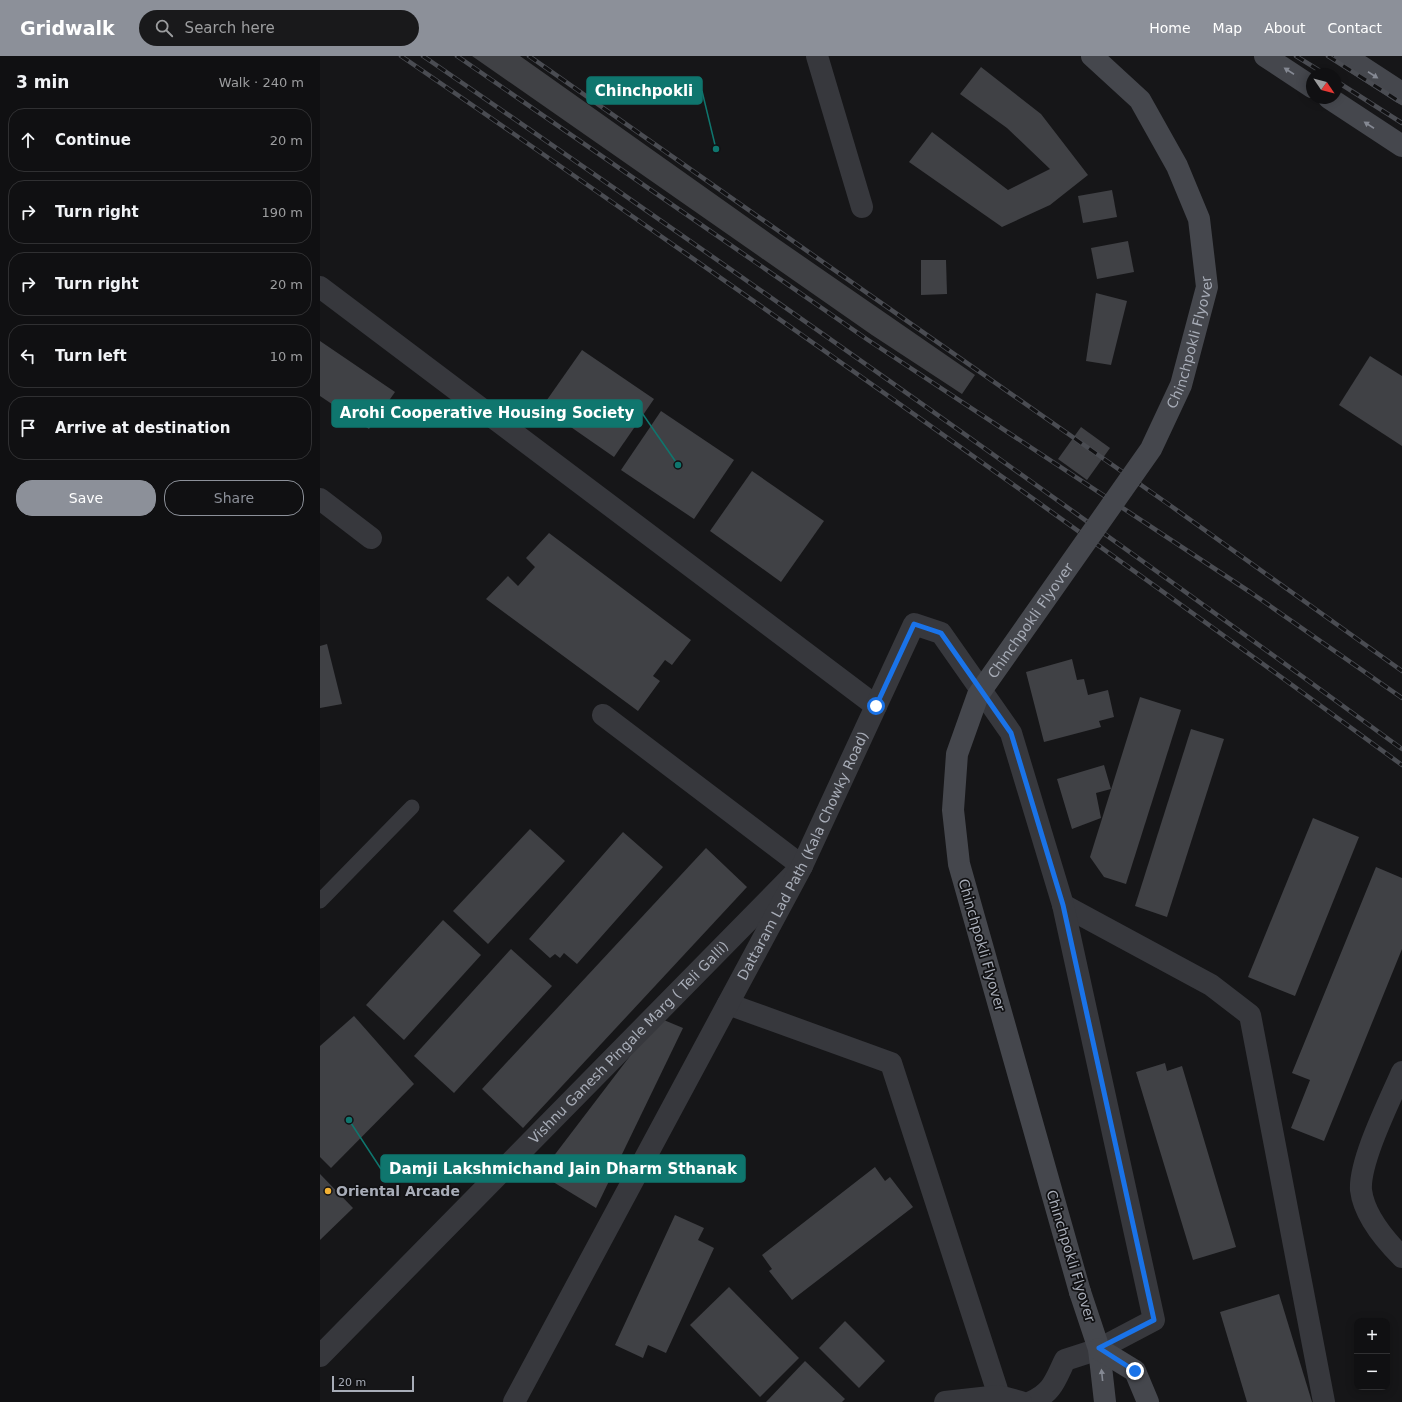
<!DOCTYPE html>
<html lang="en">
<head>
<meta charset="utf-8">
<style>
	body { margin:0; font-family:"DejaVu Sans",sans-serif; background:#19191b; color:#f1f3f6 }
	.controls { position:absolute; right:12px; bottom:12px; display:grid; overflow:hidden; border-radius:8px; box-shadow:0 2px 10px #0003 }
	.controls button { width:36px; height:36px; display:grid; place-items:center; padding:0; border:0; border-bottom:1px solid #303032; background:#101012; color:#f1f3f6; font:20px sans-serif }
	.compass { position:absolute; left:986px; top:12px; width:36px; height:36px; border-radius:50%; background:#101012; box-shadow:0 2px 10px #0003; rotate:125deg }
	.scale { position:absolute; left:12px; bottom:10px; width:82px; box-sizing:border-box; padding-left:4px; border:2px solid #a8adb8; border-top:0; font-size:11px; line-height:14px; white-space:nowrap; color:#a8adb8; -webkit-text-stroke:3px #111113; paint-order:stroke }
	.stop { position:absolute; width:12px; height:12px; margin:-9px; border:3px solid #1a73e8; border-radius:50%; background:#fff }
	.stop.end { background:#1a73e8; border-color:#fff; box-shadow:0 1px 4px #0008 }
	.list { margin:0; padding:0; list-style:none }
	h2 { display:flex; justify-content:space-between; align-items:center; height:52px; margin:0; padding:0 16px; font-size:17px }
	h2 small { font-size:13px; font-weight:400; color:#9c9d9f }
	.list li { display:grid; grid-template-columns:26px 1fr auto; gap:12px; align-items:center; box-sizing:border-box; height:64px; margin:0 8px 8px; padding:0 8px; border:1px solid #303032; border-radius:16px }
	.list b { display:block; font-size:15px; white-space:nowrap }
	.list em { font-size:13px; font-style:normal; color:#9c9d9f }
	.actions { display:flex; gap:8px; padding:12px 16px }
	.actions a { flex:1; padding:9px 0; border:1px solid #8c9099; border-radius:16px; text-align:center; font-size:14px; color:#8c9099 }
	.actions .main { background:#8c9099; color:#fff }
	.icon { flex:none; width:22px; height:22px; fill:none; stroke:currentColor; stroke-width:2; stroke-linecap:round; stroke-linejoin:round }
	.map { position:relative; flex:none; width:1082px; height:1346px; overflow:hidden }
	header { display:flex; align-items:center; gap:24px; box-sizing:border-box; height:56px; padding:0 20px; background:#8c9099; color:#fff }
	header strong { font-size:19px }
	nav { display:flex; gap:22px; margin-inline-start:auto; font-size:14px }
	.search { width:280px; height:36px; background:#19191b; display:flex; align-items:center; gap:10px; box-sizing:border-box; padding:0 14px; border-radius:22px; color:#9c9d9f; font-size:15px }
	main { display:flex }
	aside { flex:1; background:#101012 }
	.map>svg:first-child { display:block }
	.building { fill:#404145 }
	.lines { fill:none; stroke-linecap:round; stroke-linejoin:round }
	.lane { stroke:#37383d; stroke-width:15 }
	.street { stroke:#37383d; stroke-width:22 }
	.secondary { stroke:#45474d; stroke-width:22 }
	.rail-casing { stroke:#4a4c52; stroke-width:4.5 }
	.rail { stroke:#111113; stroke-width:3; stroke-dasharray:9; stroke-linecap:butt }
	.secondary-bridge { stroke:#45474d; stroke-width:22 }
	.oneway { fill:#858993 }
	.route { stroke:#1a73e8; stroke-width:5 }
	.poi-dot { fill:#f2b134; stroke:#111113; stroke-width:1.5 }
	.labels { text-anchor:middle; stroke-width:3.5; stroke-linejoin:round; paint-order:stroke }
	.street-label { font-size:14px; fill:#a8adb8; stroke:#111113 }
	.poi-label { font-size:14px; font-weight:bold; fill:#a8adb8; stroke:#111113; text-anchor:start }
	.leader { fill:none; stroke:#0f766e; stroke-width:1.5 }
	.callout-dot { fill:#0f766e; stroke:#111113; stroke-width:1.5 }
	.callout { fill:#0f766e; stroke:#0f766e; stroke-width:1.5 }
	.callout-label { font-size:15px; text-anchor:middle; font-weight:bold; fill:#fff }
</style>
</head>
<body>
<header>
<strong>Gridwalk</strong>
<div class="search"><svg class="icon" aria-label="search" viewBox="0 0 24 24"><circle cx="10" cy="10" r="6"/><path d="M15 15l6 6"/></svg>Search here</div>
<nav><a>Home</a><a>Map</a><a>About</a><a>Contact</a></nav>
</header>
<main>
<aside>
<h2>3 min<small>Walk · 240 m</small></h2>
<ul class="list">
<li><svg class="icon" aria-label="ahead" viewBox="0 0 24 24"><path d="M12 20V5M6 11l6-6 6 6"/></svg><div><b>Continue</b></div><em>20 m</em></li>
<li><svg class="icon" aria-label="right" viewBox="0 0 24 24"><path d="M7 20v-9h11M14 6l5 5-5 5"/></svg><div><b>Turn right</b></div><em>190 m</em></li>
<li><svg class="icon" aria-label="right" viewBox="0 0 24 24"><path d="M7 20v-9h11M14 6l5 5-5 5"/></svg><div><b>Turn right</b></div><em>20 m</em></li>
<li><svg class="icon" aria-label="left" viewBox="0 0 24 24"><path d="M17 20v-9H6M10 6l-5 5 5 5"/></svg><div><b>Turn left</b></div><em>10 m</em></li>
<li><svg class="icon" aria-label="arrive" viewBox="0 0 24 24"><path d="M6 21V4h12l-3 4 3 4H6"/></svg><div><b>Arrive at destination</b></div></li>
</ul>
<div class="actions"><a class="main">Save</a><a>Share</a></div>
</aside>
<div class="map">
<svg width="1082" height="1346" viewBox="0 0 1082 1346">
	<rect width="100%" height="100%" fill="#161618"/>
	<g class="building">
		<polygon points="152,0 200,0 451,178 655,319 642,338 552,279"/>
		<polygon points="661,11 721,58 768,119 730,149 682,171 589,106 612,76 688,134 730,113 687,72 640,38"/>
		<polygon points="792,134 797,161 763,167 758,140"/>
		<polygon points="808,185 814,216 777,223 771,192"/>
		<polygon points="601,204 626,204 627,238 601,239"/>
		<polygon points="776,237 807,245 791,309 766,305"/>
		<polygon points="0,285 75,336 49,373 0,340"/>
		<polygon points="262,294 334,343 294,401 222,351"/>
		<polygon points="1050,300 1082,320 1082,390 1019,349"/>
		<polygon points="341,355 414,404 374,463 301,414"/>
		<polygon points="761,371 790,392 767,424 738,403"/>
		<polygon points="432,415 504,465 461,526 390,475"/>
		<polygon points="229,477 371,584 352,609 345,604 333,620 340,625 318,655 166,543 188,520 198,530 215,511 206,502"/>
		<polygon points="7,588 22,648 0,652 0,590"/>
		<polygon points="752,603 757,624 764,623 768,639 788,634 794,661 779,665 781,671 724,686 706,616"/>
		<polygon points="820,641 861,654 806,828 784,821 770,801"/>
		<polygon points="871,673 904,683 847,861 815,850"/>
		<polygon points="784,709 791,733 776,737 781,762 752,773 737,723"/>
		<polygon points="993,762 1039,781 975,940 928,921"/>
		<polygon points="210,773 245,805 168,888 133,855"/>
		<polygon points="303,776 343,811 257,908 244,897 240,902 235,898 230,902 209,883"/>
		<polygon points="386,792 427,831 203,1072 162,1033"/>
		<polygon points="1056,811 1082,822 1082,893 1004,1085 971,1072 990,1024 972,1017"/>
		<polygon points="123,864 161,899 84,984 46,949"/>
		<polygon points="191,893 232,930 134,1037 94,1000"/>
		<polygon points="34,960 94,1028 11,1112 0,1101 0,990"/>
		<polygon points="339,962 363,972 276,1152 220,1118"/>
		<polygon points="845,1007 847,1015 862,1010 916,1191 873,1204 816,1016"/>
		<polygon points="555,1111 565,1125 570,1121 593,1151 472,1244 449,1215 452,1213 442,1199"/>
		<polygon points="0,1118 33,1152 0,1184"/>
		<polygon points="355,1159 384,1172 378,1184 394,1192 346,1297 328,1289 323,1302 295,1289"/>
		<polygon points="409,1231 479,1302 440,1341 370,1269"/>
		<polygon points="959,1238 992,1346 927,1346 900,1256"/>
		<polygon points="525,1265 565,1305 539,1332 499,1292"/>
		<polygon points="485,1305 525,1343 522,1346 446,1346"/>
	</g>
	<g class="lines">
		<polyline class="lane" points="0,845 92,751"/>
		<g class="street">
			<polyline points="497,0 542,151"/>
			<polyline points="0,231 556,650"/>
			<polyline points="0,443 51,482"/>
			<polyline points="743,849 891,929 930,959 1004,1346"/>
			<polyline points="408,948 571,1007 679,1340"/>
			<path d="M1082 1016C1070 1044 1039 1105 1041 1134 1044 1159 1065 1184 1082 1201"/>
			<path id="s1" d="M0 1300 482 810 283 659"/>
			<path id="s2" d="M194 1346 482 810 594 568 621 577 691 677 743 849 834 1264 779 1293 745 1304C735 1324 733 1336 711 1346"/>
			<polyline points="625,1346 679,1340 701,1346"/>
		</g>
		<g class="secondary">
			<polyline points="945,0 992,31"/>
			<polyline points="1025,0 1082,37"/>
			<polyline points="1009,42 1082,90"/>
			<polyline points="760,1236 779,1293 785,1346"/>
			<polyline points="779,1293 815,1315 828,1346"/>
		</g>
		<defs>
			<g id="rail">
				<path d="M81 0C418 232 752 468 1082 709"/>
				<path d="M103 0C433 227 759 457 1082 693"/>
				<polyline points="137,0 548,284 930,536 1082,642"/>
				<polyline points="209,0 851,450 1082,615"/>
				<polyline points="976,0 1005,18"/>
				<polyline points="1008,0 1082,47"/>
				<polyline points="1016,25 1082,67"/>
			</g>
		</defs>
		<use href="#rail" class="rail-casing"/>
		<use href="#rail" class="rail"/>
		<path class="secondary-bridge" id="s3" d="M760 1236 639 808 633 754 637 698 658 639 831 393 861 329 887 231 879 163 857 110 820 44 772 0"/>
	</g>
	<defs><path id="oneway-solid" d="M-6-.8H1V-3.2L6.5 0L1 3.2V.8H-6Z"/></defs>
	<g class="oneway">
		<use href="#oneway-solid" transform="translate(969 15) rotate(-147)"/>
		<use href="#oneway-solid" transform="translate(1053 19) rotate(33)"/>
		<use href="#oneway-solid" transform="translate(1049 69) rotate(-147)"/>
		<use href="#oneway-solid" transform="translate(782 1319) rotate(-96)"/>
	</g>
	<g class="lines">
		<polyline class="route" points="556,650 594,568 621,577 691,677 743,849 834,1264 779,1292 815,1315"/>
	</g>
	<circle class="poi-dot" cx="8" cy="1135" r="4"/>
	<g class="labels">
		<g class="street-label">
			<text dy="5" stroke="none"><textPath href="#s3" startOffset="1033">Chinchpokli Flyover</textPath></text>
			<text dy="5" stroke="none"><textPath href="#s3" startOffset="709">Chinchpokli Flyover</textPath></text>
			<text dy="5" stroke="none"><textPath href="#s2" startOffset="618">Dattaram Lad Path (Kala Chowky Road)</textPath></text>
			<text transform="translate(662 889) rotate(74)" y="5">Chinchpokli Flyover</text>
			<text dy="5" stroke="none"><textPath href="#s1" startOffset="440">Vishnu Ganesh Pingale Marg ( Teli Galli)</textPath></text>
			<text transform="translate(751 1200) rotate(73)" y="5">Chinchpokli Flyover</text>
		</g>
		<g class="poi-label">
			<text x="16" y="1140">Oriental Arcade</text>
		</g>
	</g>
	<path class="leader" d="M396 93L382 35M358 409L322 357M29 1064L61 1113"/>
	<g class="callout-dot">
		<circle cx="396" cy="93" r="4"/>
		<circle cx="358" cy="409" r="4"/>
		<circle cx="29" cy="1064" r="4"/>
	</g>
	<g class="callout">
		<rect x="267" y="21" width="115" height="27" rx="4"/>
		<rect x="12" y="344" width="310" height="27" rx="4"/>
		<rect x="61" y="1099" width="364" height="27" rx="4"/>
	</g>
	<g class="callout-label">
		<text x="324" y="40">Chinchpokli</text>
		<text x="167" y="362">Arohi Cooperative Housing Society</text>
		<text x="243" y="1118">Damji Lakshmichand Jain Dharm Sthanak</text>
	</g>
</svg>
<div class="controls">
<button>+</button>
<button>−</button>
</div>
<svg class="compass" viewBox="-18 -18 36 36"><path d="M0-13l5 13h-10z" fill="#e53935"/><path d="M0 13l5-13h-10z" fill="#9c9d9f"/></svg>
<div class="scale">20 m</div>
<div class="stop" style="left:556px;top:650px"></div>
<div class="stop end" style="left:815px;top:1315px"></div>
</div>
</main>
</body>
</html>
